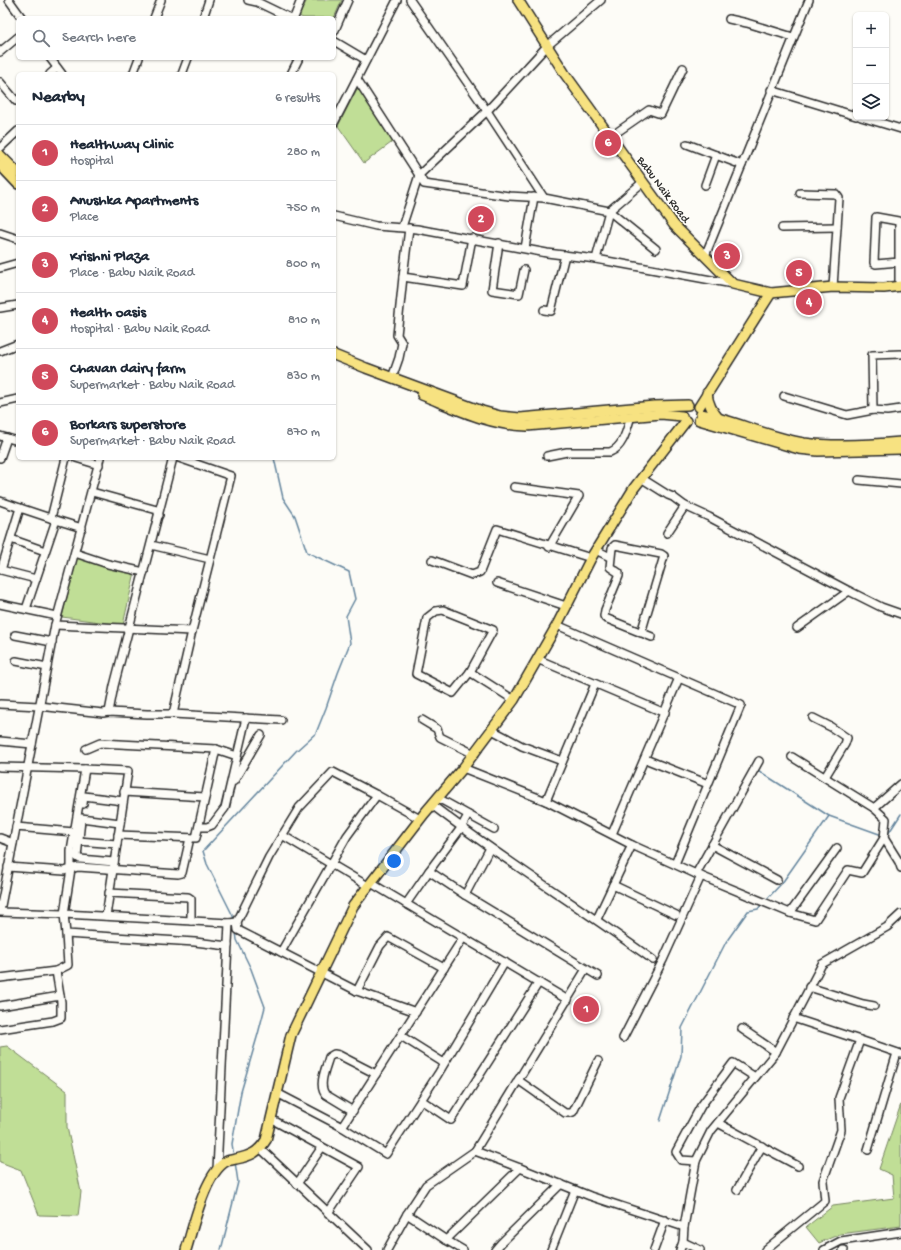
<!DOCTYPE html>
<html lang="en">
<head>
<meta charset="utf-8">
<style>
	body { margin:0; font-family:"Gochi Hand",sans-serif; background:#f6f6f7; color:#1f2937 }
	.controls { position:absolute; right:12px; top:12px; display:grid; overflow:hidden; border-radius:6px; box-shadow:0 1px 3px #0004 }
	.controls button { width:36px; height:36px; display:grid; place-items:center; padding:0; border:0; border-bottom:1px solid #e0e1e3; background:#fff; color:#1f2937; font:20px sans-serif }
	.you { position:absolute; left:394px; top:861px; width:14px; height:14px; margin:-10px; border:3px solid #fff; border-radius:50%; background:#1a73e8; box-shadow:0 0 0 6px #1a73e833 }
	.badge { display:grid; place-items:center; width:26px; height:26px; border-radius:50%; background:#d1495b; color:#fff; font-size:13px; font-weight:700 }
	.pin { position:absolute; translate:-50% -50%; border:2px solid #fff; box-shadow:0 1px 4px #0006 }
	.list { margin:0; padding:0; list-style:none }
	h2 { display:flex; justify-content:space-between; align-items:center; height:52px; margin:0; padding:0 16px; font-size:17px }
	h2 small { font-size:13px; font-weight:400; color:#747a83 }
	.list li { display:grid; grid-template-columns:26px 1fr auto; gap:12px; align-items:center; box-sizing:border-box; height:56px; padding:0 16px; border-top:1px solid #e0e1e3 }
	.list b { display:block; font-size:15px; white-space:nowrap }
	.list p { margin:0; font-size:13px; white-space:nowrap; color:#747a83 }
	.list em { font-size:13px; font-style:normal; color:#747a83 }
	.icon { flex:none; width:22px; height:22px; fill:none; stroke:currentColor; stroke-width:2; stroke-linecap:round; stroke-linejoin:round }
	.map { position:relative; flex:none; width:901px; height:1250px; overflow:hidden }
	.search { position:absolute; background:#fff; box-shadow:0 1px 3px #0004; left:16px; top:16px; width:320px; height:44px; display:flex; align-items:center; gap:10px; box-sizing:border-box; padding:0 14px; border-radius:6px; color:#747a83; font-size:15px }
	.panel { position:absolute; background:#fff; box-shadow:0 1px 3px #0004; left:16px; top:72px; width:320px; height:388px; border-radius:6px }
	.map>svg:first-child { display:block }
	.green { fill:#c0de96; stroke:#768460 }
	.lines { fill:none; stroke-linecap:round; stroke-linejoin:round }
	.stream { stroke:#65869e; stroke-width:1.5 }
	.minor-casing { stroke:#2b2b2b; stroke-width:10 }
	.major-casing { stroke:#2b2b2b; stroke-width:12 }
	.minor { stroke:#fdfcf7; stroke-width:7 }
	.major { stroke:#f7e281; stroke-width:9 }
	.labels { text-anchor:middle; stroke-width:3.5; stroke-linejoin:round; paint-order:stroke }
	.street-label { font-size:12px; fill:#2b2b2b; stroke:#fdfcf7 }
</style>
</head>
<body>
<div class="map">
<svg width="901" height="1250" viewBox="0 0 901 1250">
	<rect width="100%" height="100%" fill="#fdfcf7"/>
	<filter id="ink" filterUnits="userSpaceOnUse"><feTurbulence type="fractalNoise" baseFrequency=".025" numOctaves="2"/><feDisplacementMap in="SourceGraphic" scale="8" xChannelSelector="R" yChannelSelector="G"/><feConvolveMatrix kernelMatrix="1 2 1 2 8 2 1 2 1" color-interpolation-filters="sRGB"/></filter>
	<g filter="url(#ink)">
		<g class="green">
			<polygon points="307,0 342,0 334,18 303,18 299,16"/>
			<polygon points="358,87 395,140 364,163 338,126"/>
			<polygon points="77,557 135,572 123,625 62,617"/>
			<polygon points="7,1046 67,1091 67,1127 81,1192 78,1216 39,1215 21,1170 0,1162 0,1047"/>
			<polygon points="901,1104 901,1226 840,1234 819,1243 806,1227 833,1206 894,1198 892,1175 879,1169"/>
		</g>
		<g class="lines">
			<g class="stream">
				<polyline points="759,771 829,816 882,835"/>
				<polyline points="888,834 901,814"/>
				<polyline points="766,900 782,883 829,816"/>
				<polyline points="234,921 233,916 207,864 203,851 296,751 316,733 326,708 338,673 350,643 346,616 355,599 349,572 307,552 295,516 283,498 274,458"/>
				<polyline points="660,1121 681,1056 682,1028 726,942 748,911 758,909 762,904"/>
				<polyline points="234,1156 232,1144 241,1092 258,1034 265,1007 251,969 237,940 236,932"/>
				<polyline points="221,1250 238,1182 235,1162"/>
			</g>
			<defs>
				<g id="minor">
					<polyline points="9,0 22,18"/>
					<polyline points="248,0 257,2 290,18"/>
					<polyline points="410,0 487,111 547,46 601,0"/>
					<polyline points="154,18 161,0"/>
					<polyline points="203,18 209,0"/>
					<polyline points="294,18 301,0"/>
					<polyline points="729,19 747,23 793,37"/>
					<polyline points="334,32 348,0"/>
					<polyline points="334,41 366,60"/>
					<polyline points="0,52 18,37"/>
					<polyline points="50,58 62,74"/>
					<polyline points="50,74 57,68"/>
					<polyline points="133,74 139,58"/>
					<polyline points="182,74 188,58"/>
					<polyline points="291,74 299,58"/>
					<polyline points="357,79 419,175 487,111 544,198 609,211 656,249"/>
					<polyline points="0,82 16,101 18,100"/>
					<polyline points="771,90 856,116"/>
					<polyline points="861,117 901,129"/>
					<polyline points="334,123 397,0"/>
					<polyline points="610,137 649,110 661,114 683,68"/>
					<polyline points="687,144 742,165"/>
					<polyline points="0,148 18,131"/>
					<polyline points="419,175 424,184 509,196 544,198"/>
					<polyline points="705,185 716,155"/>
					<polyline points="800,193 836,194 839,198 833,287"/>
					<polyline points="334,216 376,226 417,229 547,253 596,259 733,284"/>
					<polyline points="402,227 419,175"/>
					<polyline points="409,228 403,277 463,286 472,238"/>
					<polyline points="782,228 837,227"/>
					<polyline points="0,233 18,239"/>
					<polyline points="499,243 492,290 519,294 524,270"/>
					<polyline points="525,248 534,197"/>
					<polyline points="705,256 809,0"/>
					<polyline points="596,259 609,211 643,182"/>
					<polyline points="0,268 18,263"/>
					<polyline points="899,286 899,222 898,221 876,217 874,263 876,264 899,262"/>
					<polyline points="0,308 18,305"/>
					<polyline points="544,310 551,311 565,255"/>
					<polyline points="0,351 18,344"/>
					<polyline points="901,354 872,355 873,410 887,411 901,409"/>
					<polyline points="392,378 399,358 402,343 397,335 403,277"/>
					<polyline points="784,396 847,415 873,410"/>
					<polyline points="0,403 18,399"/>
					<polyline points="0,436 18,441"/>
					<path d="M547 456 567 452H610C624 447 627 428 631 416"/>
					<polyline points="0,458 7,438"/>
					<polyline points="76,458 99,465"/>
					<polyline points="179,458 231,476 192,631 173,714 281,720"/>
					<polyline points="641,478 668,495 673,497 685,506 709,517 849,591 881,607 901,614"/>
					<polyline points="859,480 901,484"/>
					<polyline points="514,487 579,496 549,547"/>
					<polyline points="92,492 157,510 159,515"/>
					<polyline points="0,501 20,508"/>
					<polyline points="51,518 66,458"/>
					<polyline points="667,533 685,506"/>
					<polyline points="11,539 45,551"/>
					<polyline points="151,545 210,559"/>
					<polyline points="596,550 610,557"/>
					<polyline points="75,553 108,564 144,572"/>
					<polyline points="432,560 472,575 480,572 497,529 591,558"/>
					<polyline points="36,579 1,570 20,508 56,520"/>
					<polyline points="497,583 566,606"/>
					<polyline points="0,604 57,616"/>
					<polyline points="26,609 56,520 82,528"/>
					<polygon points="443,610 493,630 470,672 453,693 416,674 427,618 436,611"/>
					<polyline points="55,625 192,631"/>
					<polyline points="557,625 679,678 612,834"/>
					<polyline points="797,628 849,591"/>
					<polyline points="641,633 664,556 661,554 615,545 612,548 610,567 619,573 619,576 605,610 604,616 605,618 652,637"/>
					<polyline points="15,635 52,642"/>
					<polyline points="537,659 665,713"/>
					<polyline points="16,661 47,667"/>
					<polyline points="470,672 514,700"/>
					<polyline points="595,684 546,801 632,845"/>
					<polyline points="0,704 39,706 103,713 109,712 147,714 173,714"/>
					<polyline points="109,712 114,686 173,458"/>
					<polyline points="813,718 831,727 847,738 845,744 825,777"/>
					<polyline points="422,720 437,729 440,737 474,754"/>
					<polyline points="492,730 522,746 562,761"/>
					<polyline points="0,741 32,744"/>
					<polyline points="86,749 100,743 216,749 237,756"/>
					<polyline points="792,757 874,808"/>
					<polyline points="645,759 708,784"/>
					<polyline points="0,767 85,769"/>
					<polyline points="463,768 546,801"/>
					<polyline points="234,781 261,735"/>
					<polyline points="901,784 874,808 886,819 884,838 899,862 901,868"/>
					<polyline points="124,792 205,797"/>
					<polyline points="438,798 494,829"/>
					<polyline points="83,804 84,796 123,801"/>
					<path d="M432 805C503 860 580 907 653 960"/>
					<polyline points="81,818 120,823"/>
					<polyline points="81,820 77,857 80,859 114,862"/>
					<polyline points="16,827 74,832"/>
					<polyline points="199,827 207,827 212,825 225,808 246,718"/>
					<polyline points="118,835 196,838 216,749"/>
					<polyline points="282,835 368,886"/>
					<polyline points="0,838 13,843"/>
					<polyline points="78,841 117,844"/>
					<polyline points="712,845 777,880"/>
					<polyline points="490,848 465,895 598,976"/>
					<polyline points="675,864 741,705 679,678"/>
					<polyline points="8,867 64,871 78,867 178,874 182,873 190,838"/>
					<polyline points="696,874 790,913 815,920 848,870 862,873 884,838"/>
					<polyline points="371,883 568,1000"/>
					<polyline points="613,885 632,845 696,874 759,761"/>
					<polyline points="109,893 188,897 191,899 191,921"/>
					<polyline points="465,895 429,871 461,828 468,815"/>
					<polyline points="406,904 429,871"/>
					<polyline points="0,911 55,625 100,458"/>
					<polyline points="0,912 64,914 71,869 71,851 85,769 128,771 106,916"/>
					<polyline points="790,913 837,848"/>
					<polyline points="597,919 613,885 676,915"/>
					<polyline points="237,922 269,857 299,808 333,772 377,795 420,819"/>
					<polyline points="228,946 195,942 66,934 64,914 229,923"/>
					<polyline points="281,952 347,836 377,795"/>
					<polyline points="586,969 475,1151 426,1185 407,1214 446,1240 520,1168 590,1196 684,1227"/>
					<polyline points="0,978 56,971 68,965 66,934"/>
					<polyline points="809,987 863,1004 874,1006"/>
					<polyline points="357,991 380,946 388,937 444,968"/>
					<polyline points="0,1006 60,996"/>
					<polyline points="793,1018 860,1040"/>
					<polyline points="0,1029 53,1021 61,1018 61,1002 56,971"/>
					<polyline points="742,1029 776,1052"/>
					<polyline points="401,1036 444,1063"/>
					<polyline points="623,1038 663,960 701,876"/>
					<polyline points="518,1080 565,1113 570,1113 573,1112 598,1061"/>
					<polyline points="277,1093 342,1127 463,938"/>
					<polyline points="421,1100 451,1120 539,982"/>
					<path d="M353 1111 325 1094C318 1084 326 1068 329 1057L334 1054 339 1055 376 1074"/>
					<polyline points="271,1119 359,1167 328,1213"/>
					<polyline points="718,1123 798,1166"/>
					<polyline points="342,1127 386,1154 438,1074 505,962"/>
					<polyline points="261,1149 368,1250"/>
					<polyline points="868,1150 897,1053"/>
					<polyline points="475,1151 520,1168"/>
					<polyline points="696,1161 681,1160 676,1152 701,1106 733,1063 755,1077"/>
					<polyline points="217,1170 229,923 237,922 238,930 357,991 416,1012"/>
					<polyline points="297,1184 322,1147"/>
					<polyline points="737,1190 762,1146"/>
					<polyline points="446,1240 463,1250"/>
					<polyline points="683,1242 700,1250"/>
					<polyline points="387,1250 407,1214"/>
					<polyline points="495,1250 501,1243 561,1184"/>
					<polyline points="551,1250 575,1190"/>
					<polyline points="654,1250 665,1220"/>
					<polyline points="680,1250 683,1242 684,1227 696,1161 711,1131 776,1052 822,964 887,927 901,914"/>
					<polyline points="765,1250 825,1201 823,1181 841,1130 839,1098 860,1040 901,1054"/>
					<polyline points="824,1250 841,1241 901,1232"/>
					<polyline points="843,1250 844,1250"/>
				</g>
				<g id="major">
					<polyline points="518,0 565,74 674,225 733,284 771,293 833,287 884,288 901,286"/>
					<polyline points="0,155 18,173"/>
					<polyline points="0,165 18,184"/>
					<polyline points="334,355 366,368 482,411 500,416 520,418 654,406 688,405"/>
					<path d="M707 393C708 404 712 411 720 420"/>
					<path d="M422 395C457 409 488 425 527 426L661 414 682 416"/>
					<polyline points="699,407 771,293"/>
					<path d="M701 414C736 421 768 437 804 443 836 447 869 445 901 442"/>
					<polyline points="699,420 799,449 818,451 901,449"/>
					<path d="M186 1250C193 1228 205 1172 227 1161 229 1160 233 1160 236 1159 250 1156 258 1153 266 1140L291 1035 353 906 424 814 463 768 514 700 557 625 591 558 634 488 686 421"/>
				</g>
			</defs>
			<use href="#minor" class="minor-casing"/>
			<use href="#major" class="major-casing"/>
			<use href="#minor" class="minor"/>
			<use href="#major" class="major"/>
		</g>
	</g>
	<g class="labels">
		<g class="street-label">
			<text transform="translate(664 189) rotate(53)" y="4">Babu Naik Road</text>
		</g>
	</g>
</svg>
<div class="controls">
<button>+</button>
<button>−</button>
<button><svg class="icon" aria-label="layers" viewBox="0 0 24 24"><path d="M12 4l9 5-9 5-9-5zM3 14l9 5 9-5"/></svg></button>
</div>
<div class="you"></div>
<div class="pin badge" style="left:586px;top:1009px">1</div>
<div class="pin badge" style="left:481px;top:219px">2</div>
<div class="pin badge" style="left:727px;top:256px">3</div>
<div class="pin badge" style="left:809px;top:302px">4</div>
<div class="pin badge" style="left:799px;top:273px">5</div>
<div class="pin badge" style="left:608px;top:143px">6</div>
<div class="search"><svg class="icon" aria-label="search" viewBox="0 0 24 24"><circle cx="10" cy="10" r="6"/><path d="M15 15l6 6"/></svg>Search here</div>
<section class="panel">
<h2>Nearby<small>6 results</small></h2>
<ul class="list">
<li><span class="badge">1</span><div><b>Healthway Clinic</b><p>Hospital</p></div><em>280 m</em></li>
<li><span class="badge">2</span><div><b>Anushka Apartments</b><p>Place</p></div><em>750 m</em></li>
<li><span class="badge">3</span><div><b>Krishni Plaza</b><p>Place · Babu Naik Road</p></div><em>800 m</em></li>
<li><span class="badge">4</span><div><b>Health oasis</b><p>Hospital · Babu Naik Road</p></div><em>810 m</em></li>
<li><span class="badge">5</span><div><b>Chavan dairy farm</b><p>Supermarket · Babu Naik Road</p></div><em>830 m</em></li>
<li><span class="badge">6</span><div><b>Borkars superstore</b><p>Supermarket · Babu Naik Road</p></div><em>870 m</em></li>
</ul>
</section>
</div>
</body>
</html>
